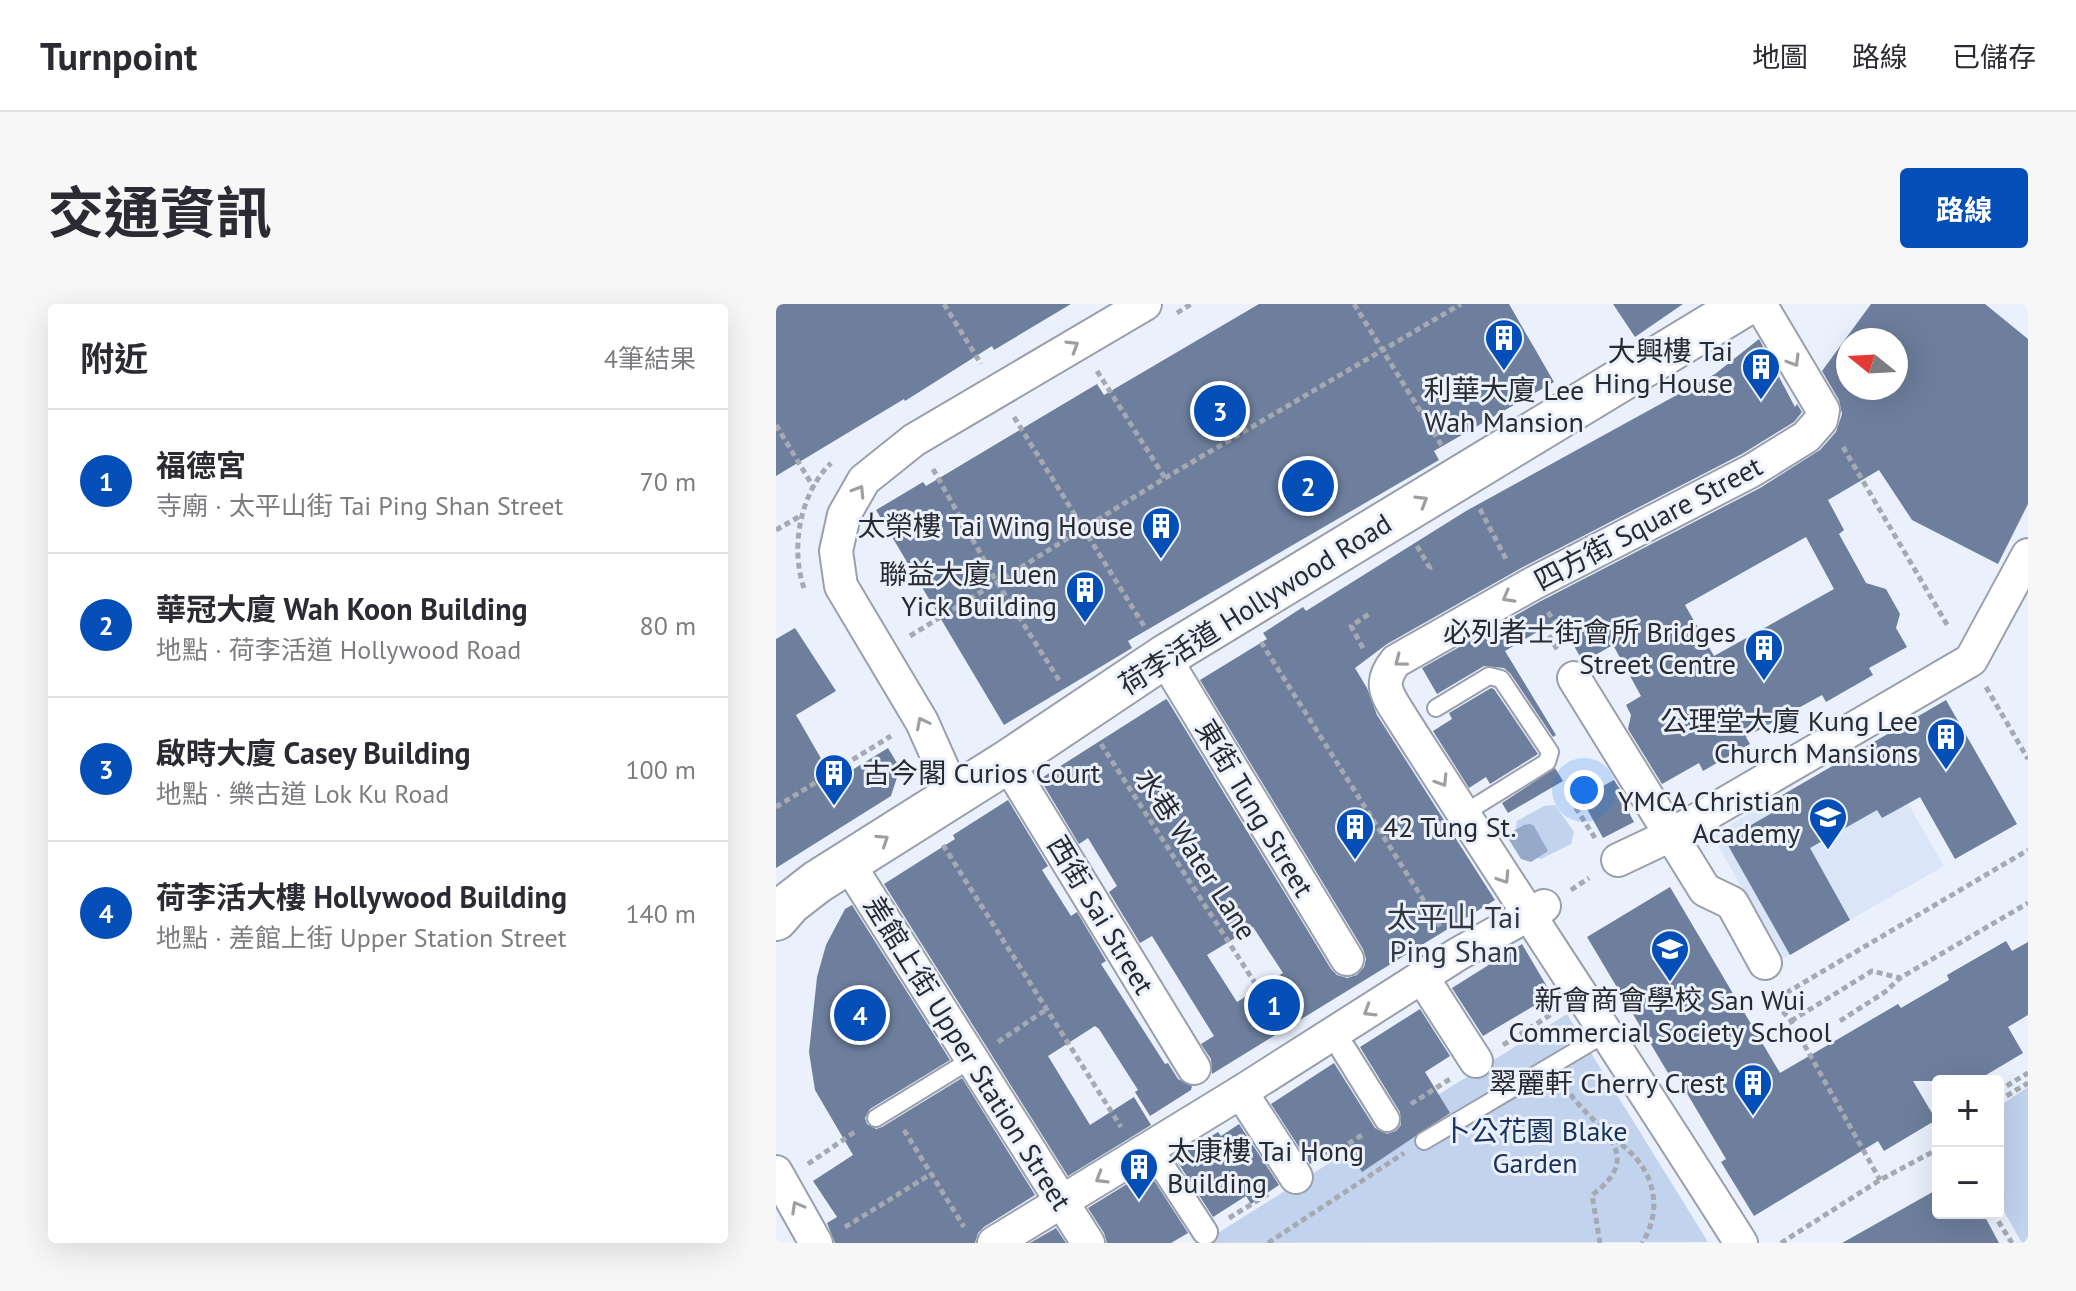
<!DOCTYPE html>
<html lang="zh-TW">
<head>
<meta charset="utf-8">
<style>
	body { margin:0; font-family:"PT Sans","Noto Sans TC",sans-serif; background:#f7f7f7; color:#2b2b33 }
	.controls { position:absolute; right:24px; bottom:24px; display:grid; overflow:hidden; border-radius:8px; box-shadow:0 8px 32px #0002 }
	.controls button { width:72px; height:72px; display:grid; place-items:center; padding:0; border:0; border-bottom:2px solid #e1e1e2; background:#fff; color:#2b2b33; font:40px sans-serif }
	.compass { position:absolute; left:1060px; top:24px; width:72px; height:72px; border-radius:50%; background:#fff; box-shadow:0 8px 32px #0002; rotate:288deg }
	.you { position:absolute; left:808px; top:486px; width:28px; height:28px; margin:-20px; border:6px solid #fff; border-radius:50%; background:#1a73e8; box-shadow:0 0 0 12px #1a73e833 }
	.badge { display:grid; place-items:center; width:52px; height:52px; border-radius:50%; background:#044eb8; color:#fff; font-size:26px; font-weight:700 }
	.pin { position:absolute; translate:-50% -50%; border:4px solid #fff; box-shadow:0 2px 8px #0006 }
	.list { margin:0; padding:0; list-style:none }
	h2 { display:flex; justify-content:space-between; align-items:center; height:104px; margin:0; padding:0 32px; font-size:34px }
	h2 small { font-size:26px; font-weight:400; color:#7c7c81 }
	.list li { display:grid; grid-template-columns:52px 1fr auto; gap:24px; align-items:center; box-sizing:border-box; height:144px; padding:0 32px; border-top:2px solid #e1e1e2 }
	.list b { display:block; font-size:30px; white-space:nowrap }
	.list p { margin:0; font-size:26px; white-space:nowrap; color:#7c7c81 }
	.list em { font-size:26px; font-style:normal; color:#7c7c81 }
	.map { position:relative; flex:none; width:1252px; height:939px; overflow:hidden; border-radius:8px }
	header { display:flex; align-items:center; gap:48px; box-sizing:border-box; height:112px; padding:0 40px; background:#fff; border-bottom:2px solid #e1e1e2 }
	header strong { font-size:38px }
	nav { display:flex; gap:44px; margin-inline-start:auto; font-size:28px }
	.intro { display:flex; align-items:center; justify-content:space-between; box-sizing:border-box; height:192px; padding:0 48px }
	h1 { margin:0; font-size:56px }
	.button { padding:20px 36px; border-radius:8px; background:#044eb8; color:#fff; font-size:28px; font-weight:700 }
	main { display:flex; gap:48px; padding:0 48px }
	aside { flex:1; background:#fff; border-radius:8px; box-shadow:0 8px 32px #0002 }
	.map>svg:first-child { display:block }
	.built { fill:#dae5f7 }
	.green { fill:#c2d3ee }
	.water { fill:#96a9c8 }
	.building { fill:#6d7f9d; fill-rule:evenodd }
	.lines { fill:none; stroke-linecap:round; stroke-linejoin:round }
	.service-casing { stroke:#9aa0ab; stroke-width:20 }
	.pedestrian-casing { stroke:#9aa0ab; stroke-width:28 }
	.minor-casing { stroke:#9aa0ab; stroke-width:36 }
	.tertiary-casing { stroke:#9aa0ab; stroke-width:46 }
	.path { stroke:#a4a9b2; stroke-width:5; stroke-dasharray:6 4; stroke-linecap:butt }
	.service { stroke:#fff; stroke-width:16 }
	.pedestrian { stroke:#fff; stroke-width:24 }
	.minor { stroke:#fff; stroke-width:32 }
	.tertiary { stroke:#fff; stroke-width:42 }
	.oneway { stroke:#9e9fa1 }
	.labels { text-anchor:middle; stroke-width:6; stroke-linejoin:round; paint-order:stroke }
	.poi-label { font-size:28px; fill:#272a2e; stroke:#eaf1fd; text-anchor:end }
	.street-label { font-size:28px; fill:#272a2e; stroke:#eaf1fd }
	.park-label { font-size:28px; fill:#19325b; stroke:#eaf1fd }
	.neighbourhood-label { font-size:30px; fill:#313740; stroke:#eaf1fd }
</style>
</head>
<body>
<header>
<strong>Turnpoint</strong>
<nav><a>地圖</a><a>路線</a><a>已儲存</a></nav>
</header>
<div class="intro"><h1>交通資訊</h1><a class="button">路線</a></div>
<main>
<aside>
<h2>附近<small>4筆結果</small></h2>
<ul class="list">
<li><span class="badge">1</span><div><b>福德宮</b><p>寺廟 · 太平山街 Tai Ping Shan Street</p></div><em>70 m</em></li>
<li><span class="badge">2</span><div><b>華冠大廈 Wah Koon Building</b><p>地點 · 荷李活道 Hollywood Road</p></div><em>80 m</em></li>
<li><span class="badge">3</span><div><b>啟時大廈 Casey Building</b><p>地點 · 樂古道 Lok Ku Road</p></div><em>100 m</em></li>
<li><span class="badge">4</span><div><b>荷李活大樓 Hollywood Building</b><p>地點 · 差館上街 Upper Station Street</p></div><em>140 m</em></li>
</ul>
</aside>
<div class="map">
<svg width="1252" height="939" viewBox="0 0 1252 939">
	<rect width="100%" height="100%" fill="#eaf1fd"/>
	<polygon class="built" points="1097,439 1168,562 1006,655 936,531"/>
	<g class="green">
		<polygon points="779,501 798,528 795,540 765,555 744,550 737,539 741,517 768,502"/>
		<polygon points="791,710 932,938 426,939"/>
		<polygon points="1252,783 1252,939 1246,939 1222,897 1222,803"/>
	</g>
	<polygon class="water" points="754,520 758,522 772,547 755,558 745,555 730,531 748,521"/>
	<g class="building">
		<polygon points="0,0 295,0 218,46 216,42 129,97 128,95 0,172"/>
		<polygon points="483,0 733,0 778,78 658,147 663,156 352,337 356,344 228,421 100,206 147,178 150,182 321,80 328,91"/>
		<polygon points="837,0 907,0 859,33"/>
		<path d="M1095 0H1209L1252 35V200L1222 260 1136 216 1103 166 1052 196 1068 226 1063 230 1090 279 1110 285 1124 310 1120 324 1131 343 1093 364 1097 371 1050 398 1046 391 970 433 974 440 927 467 923 459 886 480 852 425 855 411 850 401 865 392 837 341 807 358 783 315 729 347 780 431 777 433 734 369 728 364 708 362 661 390 646 364 765 297 984 184 1044 146 1060 128 1066 110 1063 96 1046 67ZM1072 36H1120V84H1072ZM1030 233 1058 285 938 352 909 301Z"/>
		<path d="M983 35 1019 103 1021 100 1026 108 1018 118 966 150 747 263 611 340 579 364 591 384 601 411 719 596 436 770 435 755 425 740 438 732 376 632 364 639 333 588 341 582 312 534 303 540 264 475 390 395 392 397 555 665 561 671 571 674 581 671 588 663 590 655 587 645 424 376 491 335 487 329 527 303 530 307 690 207 939 70ZM477 623 507 669 461 698 431 651Z"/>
		<polygon points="19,324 60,387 20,411 58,477 112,444 124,464 115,492 0,564 0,335"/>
		<polygon points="715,384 718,385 762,450 714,480 710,473 693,484 657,427 676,415 673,409"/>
		<polygon points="1170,396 1241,520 1179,555 1144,493 1106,514 1101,506 1034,544 1074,616 1014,651 949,536 996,509 991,500"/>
		<polygon points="779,464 787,477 732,509 726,499"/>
		<polygon points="838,476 853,499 849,501 858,518 827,534 805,494"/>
		<polygon points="232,496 272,562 266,566 295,612 301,608 330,657 325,660 389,760 392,759 402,775 416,782 415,786 374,812 359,788 362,786 323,725 319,722 272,752 314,821 358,793 375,821 292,872 108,580 179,535 177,531"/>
		<polygon points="894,583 1004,769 1122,700 1125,704 1173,676 1171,671 1230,637 1236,647 1252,638 1252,711 1232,723 1247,749 1200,777 1137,777 1160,816 1108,847 1102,837 978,912 945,858 950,855 900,771 895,774 811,633"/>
		<polygon points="76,601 174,756 94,805 89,814 91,820 100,825 106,823 186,774 259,891 208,923 202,929 199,939 59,939 51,919 61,913 37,877 77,851 39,786 33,748 41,673 50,641 69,605"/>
		<polygon points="746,640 776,691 707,732 676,684"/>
		<polygon points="644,705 674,752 649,768 674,809 586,868 568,840 534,860 495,800 558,759 599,824 611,830 620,827 625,821 624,808 584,743"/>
		<polygon points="463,820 503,881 475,900 470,892 437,913 399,854 442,828 445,832"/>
		<polygon points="372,867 412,929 395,939 331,939 328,929 312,904"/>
		<polygon points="1162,885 1162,909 1207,909 1223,939 1066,939"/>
		<polygon points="280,924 290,939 254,939"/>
	</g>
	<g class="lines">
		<defs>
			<g id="service">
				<polyline points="660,404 713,372 725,375 774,448 771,458 687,510"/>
				<polyline points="100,814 196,755"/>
				<polyline points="648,837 832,728"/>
			</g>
			<g id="pedestrian">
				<polyline points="568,746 611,815"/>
				<polyline points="384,859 429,928"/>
			</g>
			<g id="minor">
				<polyline points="388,353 571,655"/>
				<polyline points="798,374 929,586 956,599 989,659"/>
				<polyline points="231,458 418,764"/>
				<polyline points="178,490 146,418 65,282 60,247 68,211 88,176 138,136 369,0"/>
				<polyline points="842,556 895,531 1195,356 1252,251"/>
				<polyline points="72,559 312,939"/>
				<polyline points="646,673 700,757"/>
				<polyline points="465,788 520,873"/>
				<polyline points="0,868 40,939"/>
				<polyline points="218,939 465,788 682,650 768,602"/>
				<path d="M965 939C854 763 739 591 627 416 613 393 600 381 620 357L756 280 975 167 1030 133 1045 116 1047 106 984 0"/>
			</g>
			<polyline id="tertiary" points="0,615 14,599 41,578 231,458 388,353 970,0"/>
		</defs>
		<use href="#service" class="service-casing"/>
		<use href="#pedestrian" class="pedestrian-casing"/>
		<use href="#minor" class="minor-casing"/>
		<use href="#tertiary" class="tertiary-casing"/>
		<g class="path">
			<polyline points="168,0 205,60"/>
			<polyline points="578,0 666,142"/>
			<polyline points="401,9 415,0"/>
			<polyline points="321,67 389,174"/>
			<polyline points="238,113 368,322"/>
			<polyline points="0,121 38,184"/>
			<polyline points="1067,143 1173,324"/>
			<polyline points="157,165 220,277 283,376"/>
			<polyline points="704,205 731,257"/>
			<polyline points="0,226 26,211"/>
			<polyline points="641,242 654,264 650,266"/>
			<path d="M28 284C14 244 24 189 55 159"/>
			<polyline points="772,308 786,330 790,328"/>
			<polyline points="763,314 782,347"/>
			<polyline points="134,332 389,174 685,0"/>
			<polyline points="485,338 665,624"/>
			<polyline points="587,344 575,322 593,310"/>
			<polyline points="1210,383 1252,455"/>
			<polyline points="1007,412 1015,425"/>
			<polyline points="325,440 506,721"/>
			<polyline points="0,503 115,432"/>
			<polyline points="819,534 794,495 823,479"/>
			<polyline points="167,541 345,823"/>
			<polyline points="795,586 813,574"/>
			<polyline points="1010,689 1252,546"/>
			<polyline points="994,692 1015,717 1104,876"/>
			<polyline points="1015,717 1096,667 1124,674 1252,599"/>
			<polyline points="1064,717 1109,688 1124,674"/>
			<polyline points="222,738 271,705"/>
			<polyline points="727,741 779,708"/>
			<path d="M789 782C811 821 877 846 816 891L824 939"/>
			<polyline points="1222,787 1252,769"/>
			<polyline points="1222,797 1252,779"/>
			<polyline points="635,800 674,775"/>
			<polyline points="128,826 188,923"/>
			<path d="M837 835C874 857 891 900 866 939"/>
			<polyline points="547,856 586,831"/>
			<polyline points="32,860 80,827"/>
			<polyline points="1217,909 1236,939"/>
			<polyline points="453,914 492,890"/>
			<polyline points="69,923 155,870"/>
			<polyline points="492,939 628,849"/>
			<polyline points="1005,939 1104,876 1162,845"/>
		</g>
		<use href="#service" class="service"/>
		<use href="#pedestrian" class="pedestrian"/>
		<use href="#minor" class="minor"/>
		<use href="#tertiary" class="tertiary"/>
	</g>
	<defs><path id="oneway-chevron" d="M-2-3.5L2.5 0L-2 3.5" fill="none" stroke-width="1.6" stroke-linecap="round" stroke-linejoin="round" transform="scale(2)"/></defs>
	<g class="oneway">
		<use href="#oneway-chevron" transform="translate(297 42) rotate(-31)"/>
		<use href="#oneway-chevron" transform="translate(1018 57) rotate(59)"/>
		<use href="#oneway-chevron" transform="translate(83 187) rotate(-58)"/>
		<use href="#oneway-chevron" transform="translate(646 197) rotate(-31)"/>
		<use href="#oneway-chevron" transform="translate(732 293) rotate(151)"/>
		<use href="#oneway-chevron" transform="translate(624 357) rotate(143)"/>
		<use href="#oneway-chevron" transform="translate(146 419) rotate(-117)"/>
		<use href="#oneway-chevron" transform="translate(666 477) rotate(58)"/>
		<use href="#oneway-chevron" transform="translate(107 536) rotate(-33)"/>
		<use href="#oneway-chevron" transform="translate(728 574) rotate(57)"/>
		<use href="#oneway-chevron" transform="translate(593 707) rotate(148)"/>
		<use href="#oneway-chevron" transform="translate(325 874) rotate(149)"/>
		<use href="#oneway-chevron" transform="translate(21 903) rotate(-119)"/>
	</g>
	<defs>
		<symbol id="building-pin" viewBox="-11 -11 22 30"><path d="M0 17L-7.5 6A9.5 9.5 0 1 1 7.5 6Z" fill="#044eb8" stroke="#eaf1fd"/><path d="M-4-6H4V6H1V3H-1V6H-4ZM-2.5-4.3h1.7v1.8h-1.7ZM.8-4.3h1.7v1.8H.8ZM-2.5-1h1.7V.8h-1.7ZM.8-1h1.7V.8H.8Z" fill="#fff"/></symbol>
		<symbol id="school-pin" viewBox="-11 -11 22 30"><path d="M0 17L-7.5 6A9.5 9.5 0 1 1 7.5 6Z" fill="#044eb8" stroke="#eaf1fd"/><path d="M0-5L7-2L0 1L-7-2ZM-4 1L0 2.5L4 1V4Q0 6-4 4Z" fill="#fff"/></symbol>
	</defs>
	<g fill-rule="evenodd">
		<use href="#building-pin" x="706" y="12" width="44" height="60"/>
		<use href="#building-pin" x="963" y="41" width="44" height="60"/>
		<use href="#building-pin" x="363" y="200" width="44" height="60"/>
		<use href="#building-pin" x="287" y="264" width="44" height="60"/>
		<use href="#building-pin" x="966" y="322" width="44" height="60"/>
		<use href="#building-pin" x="1148" y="411" width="44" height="60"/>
		<use href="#building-pin" x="36" y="447" width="44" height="60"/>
		<use href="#school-pin" x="1030" y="491" width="44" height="60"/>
		<use href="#building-pin" x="557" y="501" width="44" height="60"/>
		<use href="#school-pin" x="872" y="623" width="44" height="60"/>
		<use href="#building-pin" x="955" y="757" width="44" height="60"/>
		<use href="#building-pin" x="341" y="841" width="44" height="60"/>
	</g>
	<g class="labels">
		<g class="poi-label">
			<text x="957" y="57">大興樓 Tai<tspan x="957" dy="32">Hing House</tspan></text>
			<text x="728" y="96" text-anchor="middle">利華大廈 Lee<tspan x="728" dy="32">Wah Mansion</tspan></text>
			<text x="357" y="232">太榮樓 Tai Wing House</text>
			<text x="281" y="280">聯益大廈 Luen<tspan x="281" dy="32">Yick Building</tspan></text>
			<text x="960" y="338">必列者士街會所 Bridges<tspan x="960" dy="32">Street Centre</tspan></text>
			<text x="1142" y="427">公理堂大廈 Kung Lee<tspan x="1142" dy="32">Church Mansions</tspan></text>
			<text x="86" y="479" text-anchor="start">古今閣 Curios Court</text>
			<text x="1024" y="507">YMCA Christian<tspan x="1024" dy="32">Academy</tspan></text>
			<text x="607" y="533" text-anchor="start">42 Tung St.</text>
			<text x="894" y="706" text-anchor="middle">新會商會學校 San Wui<tspan x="894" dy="32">Commercial Society School</tspan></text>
			<text x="949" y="789">翠麗軒 Cherry Crest</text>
			<text x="391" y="857" text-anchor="start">太康樓 Tai Hong<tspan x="391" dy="32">Building</tspan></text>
		</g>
		<g class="street-label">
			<text transform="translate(872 219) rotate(-28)" y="10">四方街 Square Street</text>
			<text transform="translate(479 300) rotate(-32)" y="10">荷李活道 Hollywood Road</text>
			<text transform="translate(479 504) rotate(59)" y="10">東街 Tung Street</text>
			<text transform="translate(420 550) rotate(57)" y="10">水巷 Water Lane</text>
			<text transform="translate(325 611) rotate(59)" y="10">西街 Sai Street</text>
			<text transform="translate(192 749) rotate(58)" y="10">差館上街 Upper Station Street</text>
		</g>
		<g class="park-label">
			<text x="759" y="837">卜公花園 Blake<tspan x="759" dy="32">Garden</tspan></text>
		</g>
		<g class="neighbourhood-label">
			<text x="678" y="624">太平山 Tai<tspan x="678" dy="34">Ping Shan</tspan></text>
		</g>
	</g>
</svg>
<div class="controls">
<button>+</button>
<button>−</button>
</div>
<svg class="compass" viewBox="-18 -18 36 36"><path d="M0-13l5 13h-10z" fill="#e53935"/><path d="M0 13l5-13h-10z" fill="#7c7c81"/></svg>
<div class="you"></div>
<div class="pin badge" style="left:498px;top:701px">1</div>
<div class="pin badge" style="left:532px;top:182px">2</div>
<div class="pin badge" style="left:444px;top:107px">3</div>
<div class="pin badge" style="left:84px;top:711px">4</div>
</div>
</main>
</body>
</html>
